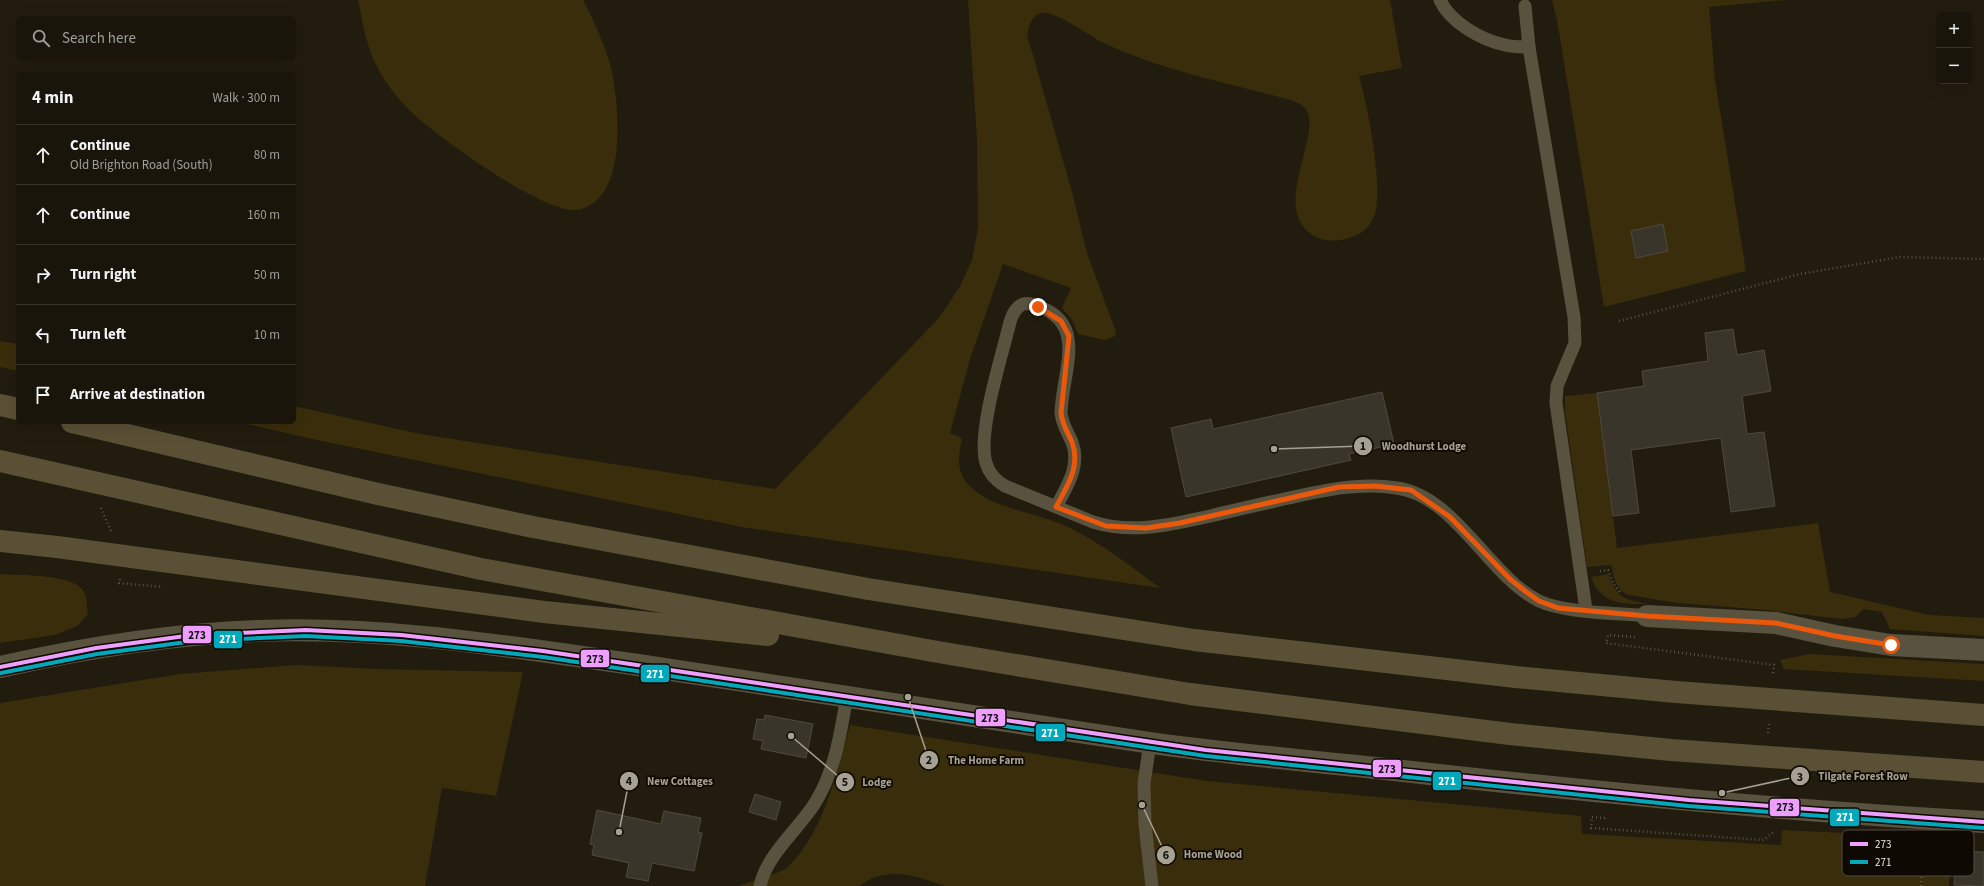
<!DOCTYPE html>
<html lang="en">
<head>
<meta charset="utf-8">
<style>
	body { margin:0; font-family:"Source Sans 3",sans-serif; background:#262218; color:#f1f3f6 }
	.controls { position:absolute; right:12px; top:12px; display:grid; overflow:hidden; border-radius:6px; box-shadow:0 4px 16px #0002 }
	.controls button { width:36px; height:36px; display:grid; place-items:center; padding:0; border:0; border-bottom:1px solid #37342b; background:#19150a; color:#f1f3f6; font:20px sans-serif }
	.stop { position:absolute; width:12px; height:12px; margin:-9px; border:3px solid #ea580c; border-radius:50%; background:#fff }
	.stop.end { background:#ea580c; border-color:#fff; box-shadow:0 1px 4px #0008 }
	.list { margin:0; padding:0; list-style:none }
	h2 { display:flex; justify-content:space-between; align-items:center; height:52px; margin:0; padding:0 16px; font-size:17px }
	h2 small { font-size:13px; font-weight:400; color:#9f9f9c }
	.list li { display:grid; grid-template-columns:26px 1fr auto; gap:12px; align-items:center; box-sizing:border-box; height:60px; padding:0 16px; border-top:1px solid #37342b }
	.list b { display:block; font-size:15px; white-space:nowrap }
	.list p { margin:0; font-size:13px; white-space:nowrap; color:#9f9f9c }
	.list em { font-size:13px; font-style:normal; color:#9f9f9c }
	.icon { flex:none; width:22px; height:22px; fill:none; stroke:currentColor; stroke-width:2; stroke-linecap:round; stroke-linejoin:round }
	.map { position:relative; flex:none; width:1984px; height:886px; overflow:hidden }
	.search { position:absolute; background:#19150a; box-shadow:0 4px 16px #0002; left:16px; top:16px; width:280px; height:44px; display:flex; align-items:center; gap:10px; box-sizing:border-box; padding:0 14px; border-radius:6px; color:#9f9f9c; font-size:15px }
	.panel { position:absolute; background:#19150a; box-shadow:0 4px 16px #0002; left:16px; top:72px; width:280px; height:352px; border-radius:6px }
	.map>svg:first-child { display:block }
	.green { fill:#392d0b }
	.building { fill:#3a352a; stroke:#4f4a3e }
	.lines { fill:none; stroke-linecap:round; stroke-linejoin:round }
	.path { stroke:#575242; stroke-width:2.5; stroke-dasharray:1 3; stroke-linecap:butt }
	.service { stroke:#59523e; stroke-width:13 }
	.minor { stroke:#59523e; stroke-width:22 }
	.tertiary { stroke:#59523e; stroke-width:22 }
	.trunk { stroke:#5a5035; stroke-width:22 }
	.bus-1-casing { stroke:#0e0902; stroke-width:7 }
	.bus-2-casing { stroke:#0e0902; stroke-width:7 }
	.bus-1 { stroke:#ee9ffe; stroke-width:4 }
	.bus-2 { stroke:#03a8ba; stroke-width:4 }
	.route { stroke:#ea580c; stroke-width:5 }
	.key { fill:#0e0902; stroke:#524c43; stroke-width:1 }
	.key-label { font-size:11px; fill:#efe9da }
	.leader { fill:none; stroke:#a7a193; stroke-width:1.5 }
	.callout-dot { fill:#a7a193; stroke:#0e0902; stroke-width:1.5 }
	.mark-label { font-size:12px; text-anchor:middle; font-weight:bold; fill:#111 }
	.callout-label { font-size:11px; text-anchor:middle; font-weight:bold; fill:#a7a193; stroke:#0e0902; stroke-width:3.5; stroke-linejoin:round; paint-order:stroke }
	.line-badge { stroke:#0e0902; stroke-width:1.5 }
	.badge-label { font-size:11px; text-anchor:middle; font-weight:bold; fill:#fff }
	.pale-badge-label { font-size:11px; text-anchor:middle; font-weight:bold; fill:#111 }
</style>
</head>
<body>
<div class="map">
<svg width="1984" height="886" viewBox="0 0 1984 886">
	<rect width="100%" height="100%" fill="#211c0e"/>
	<g class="green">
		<path d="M358 0H583C593 19 604 43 610 64 619 99 627 185 590 205 585 208 579 211 573 210 537 209 434 135 407 108 397 97 387 85 380 72 367 52 363 23 358 0Z"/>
		<path d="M968 0H1390L1402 68 1359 76C1368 107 1383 185 1375 214 1372 224 1364 232 1355 236 1342 241 1327 243 1314 236 1268 209 1325 132 1305 108 1300 102 1290 100 1283 98 1223 82 1162 70 1106 44 1090 37 1056 10 1041 13 1031 15 1026 31 1028 40 1029 45 1032 50 1033 55L1072 192 1087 253 1116 332 1115 336 1105 340 1078 334 1071 318 1062 308 1071 288 1003 264 970 359 950 433 962 438C959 453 956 469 966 482 987 509 1038 512 1068 527 1101 543 1131 566 1160 588L742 527 317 440 238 422H294V406L420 434 775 489 939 318 960 286 972 260 978 229 977 139Z"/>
		<polygon points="1552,0 1786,0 1709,7 1715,80 1746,271 1604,307 1557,20"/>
		<polygon points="0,341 18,344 18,371 0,367"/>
		<polygon points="1597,393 1617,548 1818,523 1830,592 1929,615 1984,618 1984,636 1890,629 1882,612 1864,609 1855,617 1841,619 1766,610 1678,603 1628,595 1621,591 1615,581 1611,565 1587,567 1565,412 1565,396"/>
		<path d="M0 574C18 575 76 574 84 592 87 598 87 608 88 614L77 626 55 635 0 643Z"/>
		<path d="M1608 574C1616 598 1625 600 1649 604 1623 604 1601 605 1591 577Z"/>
		<polygon points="1810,654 1984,664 1984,681 1784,669 1780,660"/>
		<polygon points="296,665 378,669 523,672 496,796 442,788 425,886 0,886 0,703 180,674"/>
		<path d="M850 725 1207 781 1581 816 1582 834 1781 845 1782 830 1867 834 1952 835 1949 886H945C915 876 887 865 859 886H739C748 882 780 873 785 869 824 835 836 773 850 725Z"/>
	</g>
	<g class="building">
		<polygon points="1663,224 1668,251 1636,258 1631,231"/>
		<polygon points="1733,329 1737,355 1764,350 1771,391 1742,396 1747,434 1764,432 1775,506 1731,512 1721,438 1631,450 1639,513 1613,516 1597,393 1644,386 1642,371 1708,361 1705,333"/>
		<polygon points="1382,392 1394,444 1349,454 1351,460 1186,497 1171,428 1211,419 1213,429"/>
		<polygon points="765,715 813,724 806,758 761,749 763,741 753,739 757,719 764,720"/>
		<polygon points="755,794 781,802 776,820 749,812"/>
		<polygon points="597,810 661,824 664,811 701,818 698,832 702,833 694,871 652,863 648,881 626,877 629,863 592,855 594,845 590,844"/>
		<polygon points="1956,851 1984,852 1984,886 1954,885"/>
	</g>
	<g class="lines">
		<g class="path">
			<polyline points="1619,321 1800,274 1900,257 1984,259"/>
			<polyline points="101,508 111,531"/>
			<polyline points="1600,571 1608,570 1613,583 1621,594"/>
			<polyline points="120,579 119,583 163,587"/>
			<polyline points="1635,637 1608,635 1606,643 1774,665 1773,675"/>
			<polyline points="1768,733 1769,722"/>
			<polyline points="1605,818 1592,817 1591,828 1764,840 1774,831"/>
			<polyline points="1921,886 1924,841"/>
		</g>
		<g class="service">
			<path d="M1440 0C1450 22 1481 40 1505 45 1513 47 1521 47 1529 47"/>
			<polyline points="1525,6 1529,47 1574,317 1575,343 1557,386 1556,403 1586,610"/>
			<path d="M1056 507C1067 486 1081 466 1072 442 1068 433 1062 424 1061 413 1062 370 1091 320 1031 304 1019 301 1013 312 1010 322 1002 356 977 432 986 463 989 473 996 481 1005 486L1093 522C1131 534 1169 525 1206 517 1234 510 1262 504 1289 498 1325 490 1360 482 1397 488 1455 496 1489 576 1539 601 1564 613 1618 613 1647 616"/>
			<polyline points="1150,743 1144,783 1145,825 1152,886"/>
			<path d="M760 886C767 854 798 830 815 803 835 771 841 732 847 695"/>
		</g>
		<polyline class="minor" points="1647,616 1776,623 1835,636 1891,645 1984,650"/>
		<path class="tertiary" d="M0 667C85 648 172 634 258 631 386 626 512 647 638 665 807 690 975 717 1144 742 1227 754 1311 761 1394 770 1590 792 1787 811 1984 822"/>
		<g class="trunk">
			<polyline points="0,405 18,409"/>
			<polyline points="72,422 378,494 533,527 868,589 1194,640 1516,677 1676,692 1984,715"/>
			<polyline points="0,461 481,569 938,652 1190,694 1510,734 1671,750 1984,772"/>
			<polyline points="0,541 57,547 544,612 768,635"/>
		</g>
		<defs>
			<polyline id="bus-1" points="0,667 96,648 193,635 306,630 401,635 543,651 1206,750 1689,800 1984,822"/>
			<polyline id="bus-2" points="1,673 97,654 194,641 306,636 401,641 543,657 1206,756 1688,806 1984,828"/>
		</defs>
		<use href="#bus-1" class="bus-1-casing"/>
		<use href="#bus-2" class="bus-2-casing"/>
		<use href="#bus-1" class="bus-1"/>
		<use href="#bus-2" class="bus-2"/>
	</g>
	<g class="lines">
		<path class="route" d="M1038 307 1061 321 1069 336 1061 413C1062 424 1068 433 1072 442 1081 467 1067 486 1056 507L1106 526 1146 528 1180 523 1339 487 1375 486 1411 490 1450 517 1510 579 1525 591 1539 601 1558 608 1647 616 1776 623 1835 636 1891 645"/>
	</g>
	<rect x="1842" y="830" width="132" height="46" rx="6" class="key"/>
	<rect x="1850" y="842" width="18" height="4" fill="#ee9ffe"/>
	<rect x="1850" y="860" width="18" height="4" fill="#03a8ba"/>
	<g class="key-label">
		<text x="1875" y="848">273</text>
		<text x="1875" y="866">271</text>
	</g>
	<path class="leader" d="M1274 449L1363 446M908 697L929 760M1722 793L1800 776M619 832L629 781M791 736L845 782M1142 805L1166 855"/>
	<g class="callout-dot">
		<circle cx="1274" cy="449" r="4"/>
		<circle cx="908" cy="697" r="4"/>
		<circle cx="1722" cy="793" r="4"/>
		<circle cx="619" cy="832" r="4"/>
		<circle cx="791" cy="736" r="4"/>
		<circle cx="1142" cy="805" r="4"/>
		<circle cx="1363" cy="446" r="10"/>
		<circle cx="929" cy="760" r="10"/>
		<circle cx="1800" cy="776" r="10"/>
		<circle cx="629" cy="781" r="10"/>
		<circle cx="845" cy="782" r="10"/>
		<circle cx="1166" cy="855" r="10"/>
	</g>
	<g class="mark-label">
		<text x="1363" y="450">1</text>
		<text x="929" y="764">2</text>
		<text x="1800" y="781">3</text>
		<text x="629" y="785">4</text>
		<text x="845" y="786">5</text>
		<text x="1166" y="859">6</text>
	</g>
	<g class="callout-label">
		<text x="1424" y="450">Woodhurst Lodge</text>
		<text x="986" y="764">The Home Farm</text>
		<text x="1863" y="780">Tilgate Forest Row</text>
		<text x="680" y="785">New Cottages</text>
		<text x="877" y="786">Lodge</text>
		<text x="1213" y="858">Home Wood</text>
	</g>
	<g class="line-badge">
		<rect x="182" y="625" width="30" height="19" rx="4" fill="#ee9ffe"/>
		<rect x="213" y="630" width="30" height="19" rx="4" fill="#03a8ba"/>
		<rect x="580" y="649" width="30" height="19" rx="4" fill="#ee9ffe"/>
		<rect x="640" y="664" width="30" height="19" rx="4" fill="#03a8ba"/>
		<rect x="975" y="708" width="31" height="19" rx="4" fill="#ee9ffe"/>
		<rect x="1035" y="723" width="31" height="19" rx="4" fill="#03a8ba"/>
		<rect x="1372" y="759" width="30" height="19" rx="4" fill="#ee9ffe"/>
		<rect x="1432" y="771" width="30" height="20" rx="4" fill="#03a8ba"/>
		<rect x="1769" y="798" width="31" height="19" rx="4" fill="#ee9ffe"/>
		<rect x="1829" y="808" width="31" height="19" rx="4" fill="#03a8ba"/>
	</g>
	<g class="badge-label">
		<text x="228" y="643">271</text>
		<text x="655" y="678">271</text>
		<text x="1050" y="737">271</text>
		<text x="1447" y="785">271</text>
		<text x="1845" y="821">271</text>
	</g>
	<g class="pale-badge-label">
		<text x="197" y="639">273</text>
		<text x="595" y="663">273</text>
		<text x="990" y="722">273</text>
		<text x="1387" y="773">273</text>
		<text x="1785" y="811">273</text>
	</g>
</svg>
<div class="controls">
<button>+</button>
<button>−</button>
</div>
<div class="stop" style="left:1891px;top:645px"></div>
<div class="stop end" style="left:1038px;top:307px"></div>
<div class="search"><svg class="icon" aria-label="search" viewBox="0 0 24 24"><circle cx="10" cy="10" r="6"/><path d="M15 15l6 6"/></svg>Search here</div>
<section class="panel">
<h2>4 min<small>Walk · 300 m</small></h2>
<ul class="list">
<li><svg class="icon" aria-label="ahead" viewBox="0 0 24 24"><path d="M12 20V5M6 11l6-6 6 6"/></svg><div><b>Continue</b><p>Old Brighton Road (South)</p></div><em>80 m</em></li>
<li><svg class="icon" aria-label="ahead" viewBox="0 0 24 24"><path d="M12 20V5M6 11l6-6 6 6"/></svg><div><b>Continue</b></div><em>160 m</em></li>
<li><svg class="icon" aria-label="right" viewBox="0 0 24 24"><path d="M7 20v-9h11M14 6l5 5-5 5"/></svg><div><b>Turn right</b></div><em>50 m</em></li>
<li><svg class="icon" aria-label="left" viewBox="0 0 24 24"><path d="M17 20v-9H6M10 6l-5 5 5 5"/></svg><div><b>Turn left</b></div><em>10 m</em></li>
<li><svg class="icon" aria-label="arrive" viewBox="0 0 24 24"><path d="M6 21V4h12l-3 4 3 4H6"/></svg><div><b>Arrive at destination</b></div></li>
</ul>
</section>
</div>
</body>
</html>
